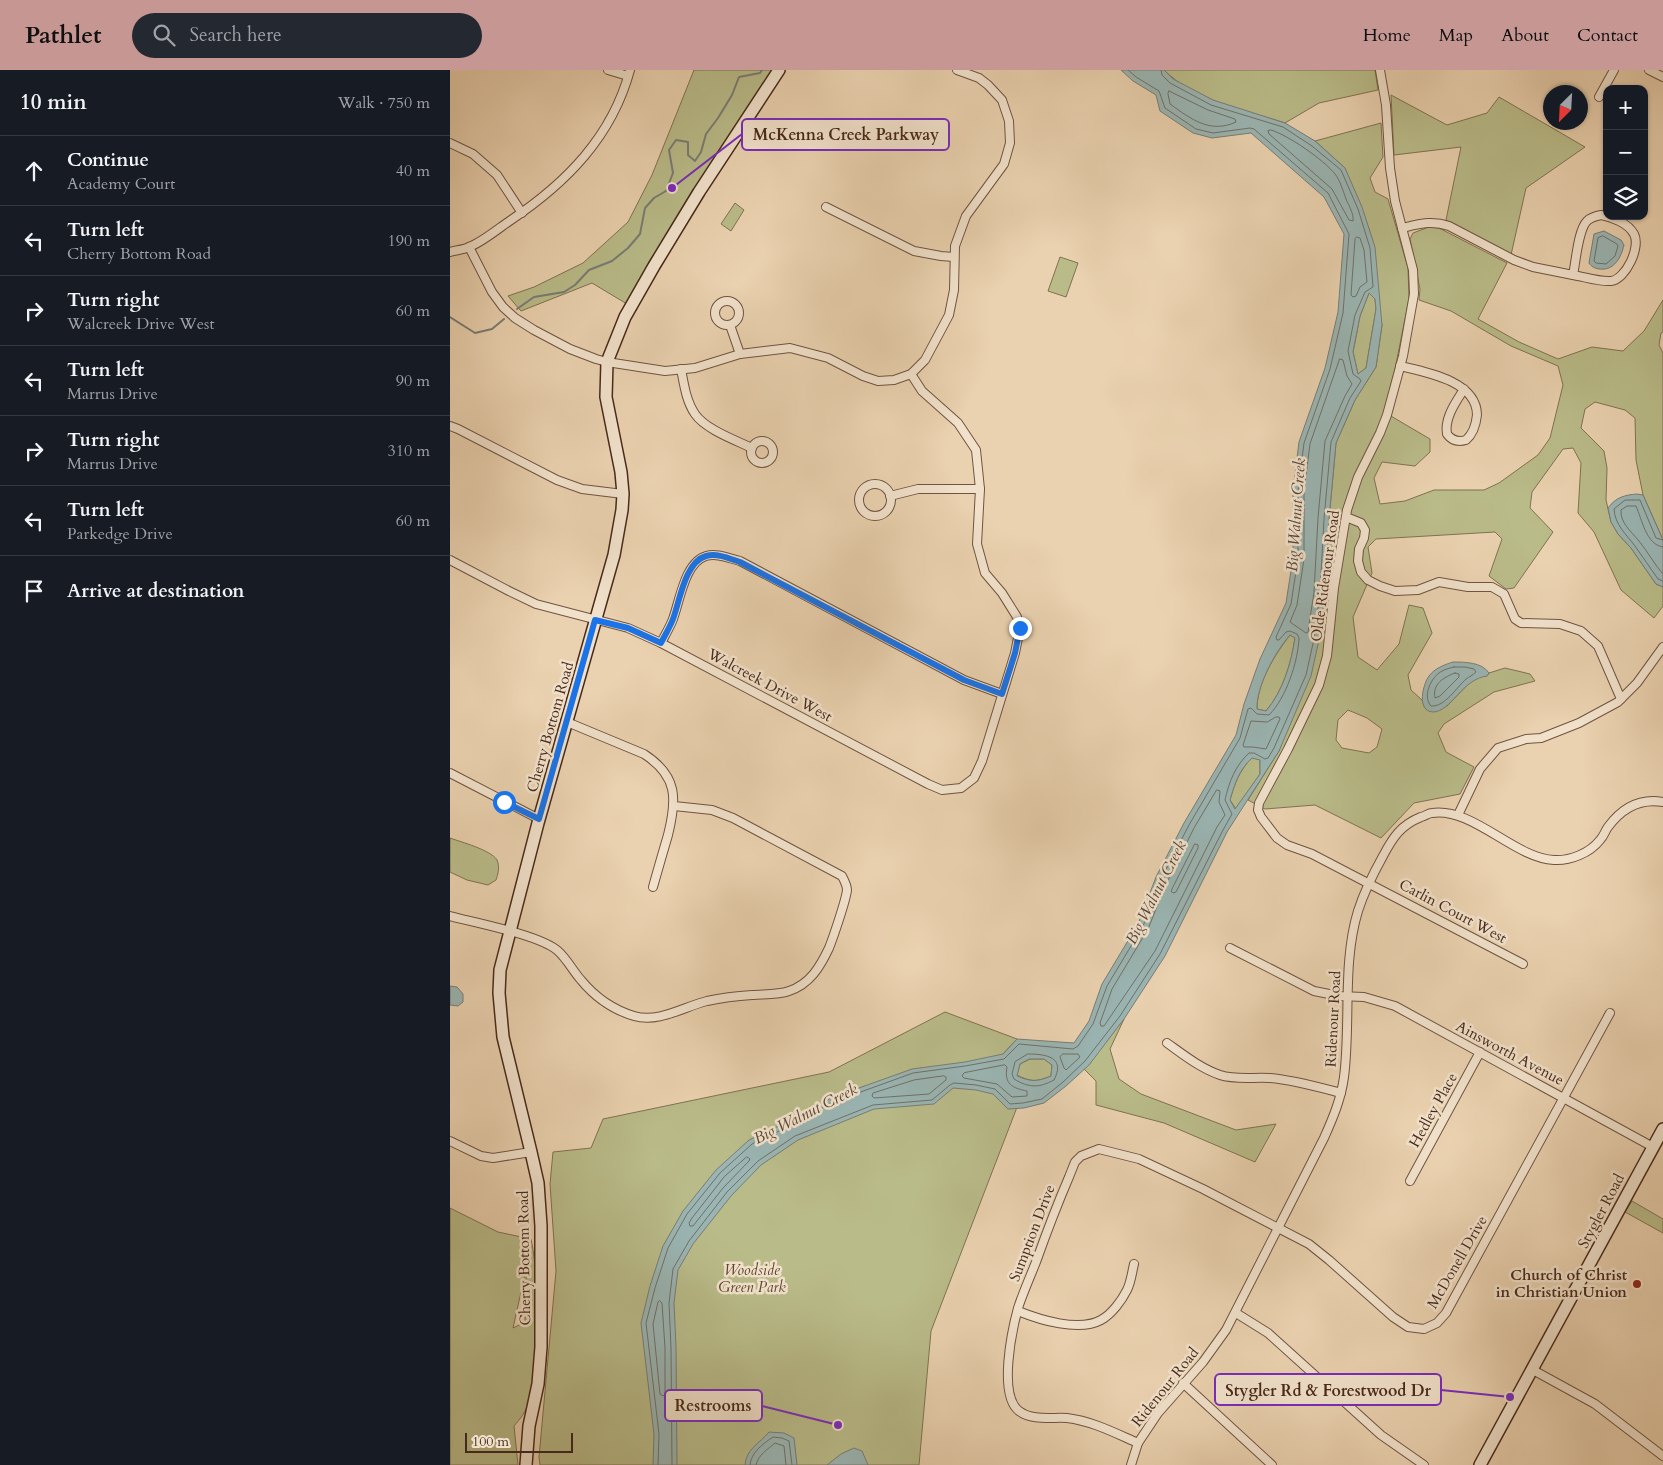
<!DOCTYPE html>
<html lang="en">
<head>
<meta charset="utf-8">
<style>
	body { margin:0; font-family:Cardo,serif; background:#242831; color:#f1f3f6 }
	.controls { position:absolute; right:15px; top:15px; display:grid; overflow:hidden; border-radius:10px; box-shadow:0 1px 4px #0004 }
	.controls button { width:45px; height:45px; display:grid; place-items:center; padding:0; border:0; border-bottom:1px solid #363941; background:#171b24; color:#f1f3f6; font:25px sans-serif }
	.compass { position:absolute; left:1093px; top:15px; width:45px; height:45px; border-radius:50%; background:#171b24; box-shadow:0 1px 4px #0004; rotate:204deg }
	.scale { position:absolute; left:15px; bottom:12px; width:108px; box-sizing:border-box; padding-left:5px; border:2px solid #482a1b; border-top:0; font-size:14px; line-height:18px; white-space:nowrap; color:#482a1b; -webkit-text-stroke:4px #f1e1cb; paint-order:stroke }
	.stop { position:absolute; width:15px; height:15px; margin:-11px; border:4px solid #1a73e8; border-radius:50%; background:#fff }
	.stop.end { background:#1a73e8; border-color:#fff; box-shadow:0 1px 5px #0008 }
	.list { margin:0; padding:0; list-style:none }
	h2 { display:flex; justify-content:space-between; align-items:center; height:65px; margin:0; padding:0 20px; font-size:21px }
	h2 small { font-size:16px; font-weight:400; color:#9ea1a6 }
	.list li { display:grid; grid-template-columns:32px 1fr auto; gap:15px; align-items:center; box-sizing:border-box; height:70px; padding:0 20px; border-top:1px solid #363941 }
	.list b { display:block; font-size:19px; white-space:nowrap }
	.list p { margin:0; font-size:16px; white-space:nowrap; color:#9ea1a6 }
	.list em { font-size:16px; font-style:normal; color:#9ea1a6 }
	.icon { flex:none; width:28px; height:28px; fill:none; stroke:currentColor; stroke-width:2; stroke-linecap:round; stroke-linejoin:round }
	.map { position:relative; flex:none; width:1213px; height:1395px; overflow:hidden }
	header { display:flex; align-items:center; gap:30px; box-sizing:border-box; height:70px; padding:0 25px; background:#c59692; color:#111 }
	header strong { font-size:24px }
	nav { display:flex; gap:28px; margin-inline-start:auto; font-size:18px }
	.search { width:350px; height:45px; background:#242831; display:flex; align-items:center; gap:12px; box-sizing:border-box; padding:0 18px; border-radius:28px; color:#9ea1a6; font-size:19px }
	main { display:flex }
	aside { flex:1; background:#171b24 }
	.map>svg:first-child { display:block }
	.green { fill:#b9bb89; stroke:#807252; fill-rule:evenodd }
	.water { fill:#9ab5b3; stroke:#797d76; fill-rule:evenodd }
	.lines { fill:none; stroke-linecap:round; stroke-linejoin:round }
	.shore { stroke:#717067; stroke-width:1 }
	.stream { stroke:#797d76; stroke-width:2 }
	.street-casing { stroke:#705440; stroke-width:10 }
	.secondary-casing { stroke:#482a1b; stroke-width:14 }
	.street { stroke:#f1e1cb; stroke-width:8 }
	.secondary { stroke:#f1e1cb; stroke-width:11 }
	.route { stroke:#1a73e8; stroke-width:6 }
	.poi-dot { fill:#8f2418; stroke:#f1e1cb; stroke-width:2 }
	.labels { text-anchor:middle; stroke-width:5; stroke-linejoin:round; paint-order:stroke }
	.street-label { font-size:15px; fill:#482a1b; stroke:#f1e1cb }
	.park-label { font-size:15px; font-style:italic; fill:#5f4731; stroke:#f1e1cb }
	.poi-label { font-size:15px; font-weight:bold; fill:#482a1b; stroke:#f1e1cb; text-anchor:end }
	.water-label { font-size:16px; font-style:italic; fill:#584639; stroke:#f1e1cb }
	.leader { fill:none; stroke:#7b2cbf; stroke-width:2 }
	.callout-dot { fill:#7b2cbf; stroke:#f1e1cb; stroke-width:2 }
	.callout { fill:#f1e1cb; stroke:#7b2cbf; stroke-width:2 }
	.callout-label { font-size:16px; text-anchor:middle; font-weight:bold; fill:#482a1b }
</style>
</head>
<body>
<header>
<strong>Pathlet</strong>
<div class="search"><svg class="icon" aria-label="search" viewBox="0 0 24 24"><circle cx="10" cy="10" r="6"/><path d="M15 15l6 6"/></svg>Search here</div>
<nav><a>Home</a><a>Map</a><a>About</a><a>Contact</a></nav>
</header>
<main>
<aside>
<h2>10 min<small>Walk · 750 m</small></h2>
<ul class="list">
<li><svg class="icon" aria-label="ahead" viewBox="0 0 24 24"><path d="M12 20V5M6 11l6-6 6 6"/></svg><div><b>Continue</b><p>Academy Court</p></div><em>40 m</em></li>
<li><svg class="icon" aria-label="left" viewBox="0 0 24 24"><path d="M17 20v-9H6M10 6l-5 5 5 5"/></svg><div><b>Turn left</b><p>Cherry Bottom Road</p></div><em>190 m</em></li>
<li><svg class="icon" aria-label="right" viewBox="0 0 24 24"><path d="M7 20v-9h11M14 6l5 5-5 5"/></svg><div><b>Turn right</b><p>Walcreek Drive West</p></div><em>60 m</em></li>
<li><svg class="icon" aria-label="left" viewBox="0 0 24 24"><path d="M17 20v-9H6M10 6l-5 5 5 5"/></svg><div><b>Turn left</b><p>Marrus Drive</p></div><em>90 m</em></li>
<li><svg class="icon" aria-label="right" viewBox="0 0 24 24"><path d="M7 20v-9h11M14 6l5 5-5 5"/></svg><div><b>Turn right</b><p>Marrus Drive</p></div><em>310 m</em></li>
<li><svg class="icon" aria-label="left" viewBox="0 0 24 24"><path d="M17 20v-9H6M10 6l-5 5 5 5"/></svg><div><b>Turn left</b><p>Parkedge Drive</p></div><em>60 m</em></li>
<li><svg class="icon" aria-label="arrive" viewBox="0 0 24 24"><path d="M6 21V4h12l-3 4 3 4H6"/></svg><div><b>Arrive at destination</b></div></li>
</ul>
</aside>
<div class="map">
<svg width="1213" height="1395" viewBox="0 0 1213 1395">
	<rect width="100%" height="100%" fill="#ead1af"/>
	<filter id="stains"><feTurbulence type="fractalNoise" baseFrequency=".004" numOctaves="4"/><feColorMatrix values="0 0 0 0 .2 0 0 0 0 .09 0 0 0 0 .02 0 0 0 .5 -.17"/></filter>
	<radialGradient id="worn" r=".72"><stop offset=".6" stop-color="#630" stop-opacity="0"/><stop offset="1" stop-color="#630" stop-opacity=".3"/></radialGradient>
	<g class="green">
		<polygon points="244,0 325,0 177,234 142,213 71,241 58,226 84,217 133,193 178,152 202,105"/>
		<path d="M714 0H925L928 20 869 33 835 53C794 40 745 31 714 0Z"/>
		<polygon points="941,25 997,55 1037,43 1049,27 1135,77 1076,118 1061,185 996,150 1011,77 944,85"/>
		<path d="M931 53 933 87 920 108 925 122 938 129 958 198 959 229 945 299 934 342 980 369V382L965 396 932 392 924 408 930 434 955 431 984 420H1034L1049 413 1088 385 1100 368 1113 315 1108 296 1061 276 1001 241 969 230 970 219 960 169 963 163 979 157 989 158 1057 193 1028 249 1069 272 1108 289 1142 277 1173 281 1194 261 1213 230V262L1211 263 1209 275 1213 283V470L1193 425 1186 390 1185 348 1175 340 1145 332 1135 339 1131 358 1154 381 1157 398 1156 430 1161 452 1168 464 1181 478 1206 514 1213 517V536L1204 548 1171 520 1144 462 1128 443 1131 393 1123 378 1113 379 1082 422 1080 438 1103 462 1064 518 1056 519 1039 506 1052 469 1045 462 926 469 918 477 922 503 903 547 908 587 927 600 949 574 959 535 973 538 982 563 958 605 961 620 972 630 975 638 997 636 1021 611 1029 607 1037 606 1039 603 1055 598 1080 604 1085 611 1044 622 994 654 988 663 996 682 1024 697 1010 724 964 733 931 768 865 735 815 739 798 730 829 681 869 570 875 523 879 449 886 373 905 330 926 297 932 255 895 98 865 71ZM898 640 917 648 932 659 927 677 919 683 892 678 886 670 888 650Z"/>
		<polygon points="285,133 294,140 281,161 271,154"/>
		<polygon points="610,187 628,193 616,227 598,221"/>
		<polygon points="919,223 925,229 926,239 916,298 908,304 903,282 910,246"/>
		<path d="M840 565 845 568C841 594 833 621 816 641L807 639C807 613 824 586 840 565Z"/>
		<path d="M802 687 810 690V704L786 739 780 730C785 712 789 702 802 687Z"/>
		<path d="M0 768C11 772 41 780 47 790 50 797 48 804 46 810L38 815 17 810 0 802Z"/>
		<polygon points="495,942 567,969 553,984 574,1019 481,1261 469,1395 90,1395 89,1387 106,1201 100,1114 103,1082 141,1078 153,1049 379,1002"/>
		<polygon points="674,949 660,979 669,1009 691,1024 786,1060 826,1054 805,1092 714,1053 646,1035 646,1011 634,999"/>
		<path d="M580 989H594L602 995 601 1006C586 1012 581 1012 567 1005L570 994Z"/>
		<polygon points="1182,1131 1213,1149 1213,1163 1175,1142"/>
		<path d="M0 1138 48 1162 81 1169C87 1196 86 1225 86 1253 85 1280 86 1307 78 1333 76 1342 70 1349 64 1356L68 1395H0ZM76 1204 75 1252 63 1258 75 1204Z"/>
	</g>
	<g class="water">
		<path d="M671 0H714L723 9 763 30 835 53 865 71 895 98 912 137 925 177 932 255 926 297 905 330 886 373 879 449 875 523 869 570 861 606 829 681 777 762 715 886 674 949 639 995 616 1016 594 1033 574 1038 558 1039 543 1024 526 1020 503 1018 484 1034 424 1039 348 1070 311 1095 281 1126 243 1174 228 1200 224 1233 226 1277 227 1395H203L204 1364 191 1253 200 1216 213 1176 233 1141 266 1100 299 1070 348 1047 381 1028 462 999 515 992 553 984 567 969 624 973 639 951 652 914 688 854 706 807 734 753 786 665 794 634 810 589 836 533 843 488V420L849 372 875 298 888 242 894 164 874 127 801 63 762 68 743 63 710 41 706 25 683 11ZM919 223 925 229 926 239 916 298 908 304 903 282 910 246ZM840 565 845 568C841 594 833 621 816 641L807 639C806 617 825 582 840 565ZM802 688 810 690V704L785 739 780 730C785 713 789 700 802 688ZM579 989H594L602 995 601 1006C587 1012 581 1012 567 1006L570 994Z"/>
		<path d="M1154 161 1171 170 1174 175C1171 188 1164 201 1149 199 1144 198 1142 197 1139 193L1144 164Z"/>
		<path d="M1187 424 1193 425 1213 470V517L1206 514 1181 478 1168 464 1161 452 1158 438C1166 427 1175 425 1187 424Z"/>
		<path d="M1003 592C1014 592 1032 592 1039 603L1037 606C1012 609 1001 642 983 642 966 641 973 614 979 606 985 598 994 595 1003 592Z"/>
		<polygon points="0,916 7,917 13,924 13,932 8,936 0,935"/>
		<path d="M319 1362 334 1363 344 1368 347 1395H295C296 1379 310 1373 319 1362Z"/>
		<polygon points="404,1378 412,1381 418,1395 377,1395 391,1384"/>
	</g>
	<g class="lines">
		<g class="shore">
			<path d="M719 21 758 40 785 49 786 52C760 64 741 49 720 34L718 24Z"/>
			<path d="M821 60C838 65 874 90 885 104 890 110 893 121 896 129 899 136 904 144 903 151L899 150 882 119 819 64 818 61Z"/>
			<polygon points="1153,166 1167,174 1168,176 1165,186 1156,194 1146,193 1144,191 1148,168"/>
			<polygon points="907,167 910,168 914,180 917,212 910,217 906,226 903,227 901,225 905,169"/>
			<polygon points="890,289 893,290 897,306 902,314 895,326 875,371 868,448 864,522 858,562 856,563 840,552 847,535 854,489 854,421 860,374"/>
			<path d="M1213 470 1206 468 1190 430H1175L1164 439C1165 455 1176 464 1185 476 1193 487 1200 498 1208 509L1213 511"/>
			<path d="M1213 477C1196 475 1192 449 1186 436H1177L1171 440C1170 453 1181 461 1189 471 1198 482 1204 494 1213 504"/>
			<path d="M1004 597H1015L1024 599 1026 602C1023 605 1019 607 1016 609 1006 618 995 637 981 636 972 626 981 607 992 601 996 599 1000 598 1004 597Z"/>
			<path d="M1005 603 1009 604V607L990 626 985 628C982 614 994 607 1005 603Z"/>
			<polygon points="826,647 829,647 830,649 816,679 803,677 794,677 793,675 801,651 817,652"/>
			<polygon points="767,720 770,721 769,732 775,745 767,757 705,881 654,956 651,956 650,953 662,919 698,859 717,812 744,758"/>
			<polygon points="745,774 748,775 748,778 726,822 723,823 721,821 724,815"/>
			<path d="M578 984C596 984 616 987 604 1010 589 1018 579 1018 564 1009L562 1004 565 992Z"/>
			<polygon points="613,984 628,984 630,987 616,1000 614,998 610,987"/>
			<path d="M555 995 557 997C554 1014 562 1018 577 1021V1026L562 1027 547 1014 514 1008 512 1006 514 1003Z"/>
			<polygon points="494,1006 496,1007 496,1010 479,1024 424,1028 422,1026 423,1023 464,1010"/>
			<polygon points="297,1087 300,1089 299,1091 273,1118 243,1156 240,1156 239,1153 242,1148 274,1107"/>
			<polygon points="210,1231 212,1233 215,1278 215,1324 213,1326 210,1324 203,1254 208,1232"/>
			<path d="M208 1395 209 1364 196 1253 205 1218 218 1178 237 1144 270 1103 302 1074 350 1051 383 1032 463 1003 515 996 554 989 569 974 623 979 628 976 643 954 657 916 693 856 711 809 739 755 790 668 798 639 801 638 807 644 819 645C836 628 848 592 849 568L847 564 840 561 836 562 829 570H827L826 567 841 534 848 488V421L854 373 880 299 893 243 899 164 878 123 804 59 800 58 763 63 746 59 715 38 709 21 686 7 678 0"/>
			<path d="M222 1395 221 1278 219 1233 223 1199 239 1171 277 1122 308 1091 345 1066 423 1035 482 1030 500 1015 504 1013 526 1015 545 1019 560 1034 573 1033 592 1029 613 1012 635 991 670 946 710 884 773 760 782 744 775 730C779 712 785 696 799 683H804L815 689 818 688 824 678 856 605 864 569 870 523 874 449 881 372 900 328 911 311 910 309 903 304 898 281 905 245 915 222 923 217 920 178 908 139 891 100 862 76 833 57 761 35 720 13 712 5 711 0"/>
			<path d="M300 1395C301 1382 313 1374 323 1367L332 1368 339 1371 342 1395"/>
			<path d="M306 1395C308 1385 318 1379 325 1373L334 1376 336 1395"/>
		</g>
		<g class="stream">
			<polyline points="67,239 84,227 114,222 125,215 139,200 162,191 178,178 190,164 195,138 204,128 216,121 223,103 219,80 226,70 238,72 238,85 245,91 251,82 256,64 268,48 282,25 289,7 310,3 312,0"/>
			<polyline points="0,247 25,263 42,259 54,249"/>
		</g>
		<defs>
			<g id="street">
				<polyline points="158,0 178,6"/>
				<polyline points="930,0 936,35 940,98 945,131 963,200 964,224 953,286 937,345 930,363 908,407 897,440 884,518 877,586 869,615 838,679 809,733 808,740 811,747 827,768 837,775 862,784 1073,894"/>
				<polyline points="1199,0 1213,7"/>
				<polyline points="1149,27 1164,0"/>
				<polyline points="0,73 23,84 47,105 72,143"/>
				<polyline points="376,137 464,181 491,186 504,187"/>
				<path d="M1151 145C1162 147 1178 153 1184 164 1191 177 1176 209 1161 211 1149 212 1135 207 1123 205 1126 191 1128 160 1137 151 1141 147 1146 146 1151 145Z"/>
				<path d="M952 158C969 154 982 150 999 156L1064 190 1083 197 1123 205"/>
				<polyline points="19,177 42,222 53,237 65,248 84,260 120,279 146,289 157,292 215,301 245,298 290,284 340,278 378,288 413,306 428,311 444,310 461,304 475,290 499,245 504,220 505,176 516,146 554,94 560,73 559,51 552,30 538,15 529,8 507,0"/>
				<path d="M0 182C6 180 13 180 19 177 31 173 49 158 61 150 116 113 162 67 180 0"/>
				<circle cx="277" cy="243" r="12"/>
				<polyline points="280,255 290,284"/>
				<path d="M950 296C976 302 1027 311 1027 345 1026 354 1023 364 1016 370 1009 372 1002 371 997 364 994 348 1006 332 1014 319"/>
				<path d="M231 299C234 314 236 331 245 344 255 359 285 370 302 378"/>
				<polyline points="0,356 8,359 107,410 132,419 173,424"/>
				<circle cx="312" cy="382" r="11"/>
				<circle cx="425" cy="430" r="16"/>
				<polyline points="440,426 468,419 530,419"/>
				<polyline points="896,447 911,453 915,460 914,468 909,479 908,491 911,502 918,510 930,516 945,521 968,520 989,512 1018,517 1042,517 1054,524 1065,549 1071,553 1110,554 1131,561 1148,576 1171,629"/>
				<polyline points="0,490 59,521 86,534 178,558 211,573 478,714 492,720 511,718 524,708 532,691 565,583 570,558 567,547 552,523 535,503 527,474 530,419 526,380 508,353 472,321 461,304"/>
				<path d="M211 573C215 565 220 557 223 549 230 530 235 492 256 486 267 483 278 488 290 491L514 610 552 624"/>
				<path d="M117 652 194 684C228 706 227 729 218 765 213 782 208 799 203 817"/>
				<polyline points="0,703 89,749"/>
				<polyline points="1008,745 1030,699 1048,678 1076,669 1091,668 1129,653 1168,632 1187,613 1213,577"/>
				<path d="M0 846C26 853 90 865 108 881 117 889 123 901 131 910 145 927 164 940 184 946 209 953 233 937 257 931 271 928 287 926 302 925 314 924 328 925 339 921 360 914 370 897 379 878 383 868 396 830 397 820 397 815 394 810 392 806L283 748 262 740 224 736"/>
				<polyline points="780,878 864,921 889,926 914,927 945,936 1203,1077"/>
				<path d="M717 973C734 985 750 998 770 1005 785 1010 803 1007 820 1008 844 1010 868 1017 891 1023"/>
				<polyline points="0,1071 31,1086 43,1088 81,1082"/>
				<polyline points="960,1111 1030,982"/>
				<path d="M568 1241C590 1250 629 1262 651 1250 662 1244 672 1230 677 1220 681 1212 682 1202 684 1194"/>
				<polyline points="786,1243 818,1263 931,1365 974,1395"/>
				<polyline points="1083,1300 1145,1334 1213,1386"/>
				<polyline points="733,1313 822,1395"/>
				<path d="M688 1373C665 1363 642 1351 617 1348 602 1347 582 1351 569 1341 548 1325 562 1260 568 1238 573 1223 580 1207 586 1192 596 1164 607 1135 619 1107L625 1092 631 1086 649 1079 689 1089 753 1119 859 1174 879 1190 943 1247 958 1257 974 1259 987 1253 996 1243 1160 943"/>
				<path d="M681 1395 688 1373 708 1343 753 1292 776 1260 874 1068C883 1048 891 1029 894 1007 901 953 892 893 908 841 914 822 923 804 933 786 943 767 951 755 971 747 975 746 979 743 982 743 1023 737 1064 788 1104 790 1120 791 1140 783 1150 770 1154 766 1155 761 1158 757 1172 738 1190 728 1213 732"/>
			</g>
			<g id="secondary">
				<polyline points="76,1395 79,1356 88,1314 91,1277 91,1156 88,1113 81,1082 53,967 49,923 50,900 88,753 164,485 172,440 173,424 171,402 156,327 157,292 175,247 204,196 249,122 329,0"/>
				<polyline points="1030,1395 1213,1059"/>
			</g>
		</defs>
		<use href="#street" class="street-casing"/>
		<use href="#secondary" class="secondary-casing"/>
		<use href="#street" class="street"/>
		<use href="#secondary" class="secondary"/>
	</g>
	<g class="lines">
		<path class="route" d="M54 732 89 749 145 550 178 558 211 573C215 565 220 557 223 549 230 530 235 492 256 486 267 483 278 488 290 492L514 610 552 624 565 583 570 558"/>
	</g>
	<circle class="poi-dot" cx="1187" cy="1214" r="5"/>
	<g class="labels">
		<g class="street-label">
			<text transform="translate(875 506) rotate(-82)" y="5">Olde Ridenour Road</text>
			<text transform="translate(320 615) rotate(28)" y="5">Walcreek Drive West</text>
			<text transform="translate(100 657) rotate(-74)" y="5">Cherry Bottom Road</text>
			<text transform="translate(1003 841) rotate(28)" y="5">Carlin Court West</text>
			<text transform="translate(883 949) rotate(-87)" y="5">Ridenour Road</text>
			<text transform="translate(1060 983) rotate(28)" y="5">Ainsworth Avenue</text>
			<text transform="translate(983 1040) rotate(-61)" y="5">Hedley Place</text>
			<text transform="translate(1151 1141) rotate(-62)" y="5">Stygler Road</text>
			<text transform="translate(582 1163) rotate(-69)" y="5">Sumption Drive</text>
			<text transform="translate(74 1188) rotate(-91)" y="5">Cherry Bottom Road</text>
			<text transform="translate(1007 1192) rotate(-60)" y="5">McDonell Drive</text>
			<text transform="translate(715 1317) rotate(-51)" y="5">Ridenour Road</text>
		</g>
		<g class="park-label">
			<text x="302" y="1205">Woodside<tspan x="302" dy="17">Green Park</tspan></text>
		</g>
		<g class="poi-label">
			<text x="1177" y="1210">Church of Christ<tspan x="1177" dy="17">in Christian Union</tspan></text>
		</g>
		<g class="water-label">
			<text transform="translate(845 445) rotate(-86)" y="6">Big Walnut Creek</text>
			<text transform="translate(705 822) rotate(-63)" y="6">Big Walnut Creek</text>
			<text transform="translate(355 1043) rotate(-27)" y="6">Big Walnut Creek</text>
		</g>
	</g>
	<path class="leader" d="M222 118L292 64M1060 1327L991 1320M388 1355L312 1336"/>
	<g class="callout-dot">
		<circle cx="222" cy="118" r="5"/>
		<circle cx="1060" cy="1327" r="5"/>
		<circle cx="388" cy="1355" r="5"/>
	</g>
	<g class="callout">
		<rect x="292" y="49" width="207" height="31" rx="5"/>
		<rect x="765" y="1304" width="226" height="31" rx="5"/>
		<rect x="215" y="1320" width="97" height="31" rx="5"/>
	</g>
	<g class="callout-label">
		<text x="396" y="70">McKenna Creek Parkway</text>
		<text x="878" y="1326">Stygler Rd &amp; Forestwood Dr</text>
		<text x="263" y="1341">Restrooms</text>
	</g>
	<rect width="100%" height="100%" filter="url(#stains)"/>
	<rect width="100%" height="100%" fill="url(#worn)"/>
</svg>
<div class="controls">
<button>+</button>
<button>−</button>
<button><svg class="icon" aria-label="layers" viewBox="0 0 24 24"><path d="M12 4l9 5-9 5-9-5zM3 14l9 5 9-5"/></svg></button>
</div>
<svg class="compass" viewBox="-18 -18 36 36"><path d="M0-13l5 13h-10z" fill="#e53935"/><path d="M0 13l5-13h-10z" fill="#9ea1a6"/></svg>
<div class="scale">100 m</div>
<div class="stop" style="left:54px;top:732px"></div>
<div class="stop end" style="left:570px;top:558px"></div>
</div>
</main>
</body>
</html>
